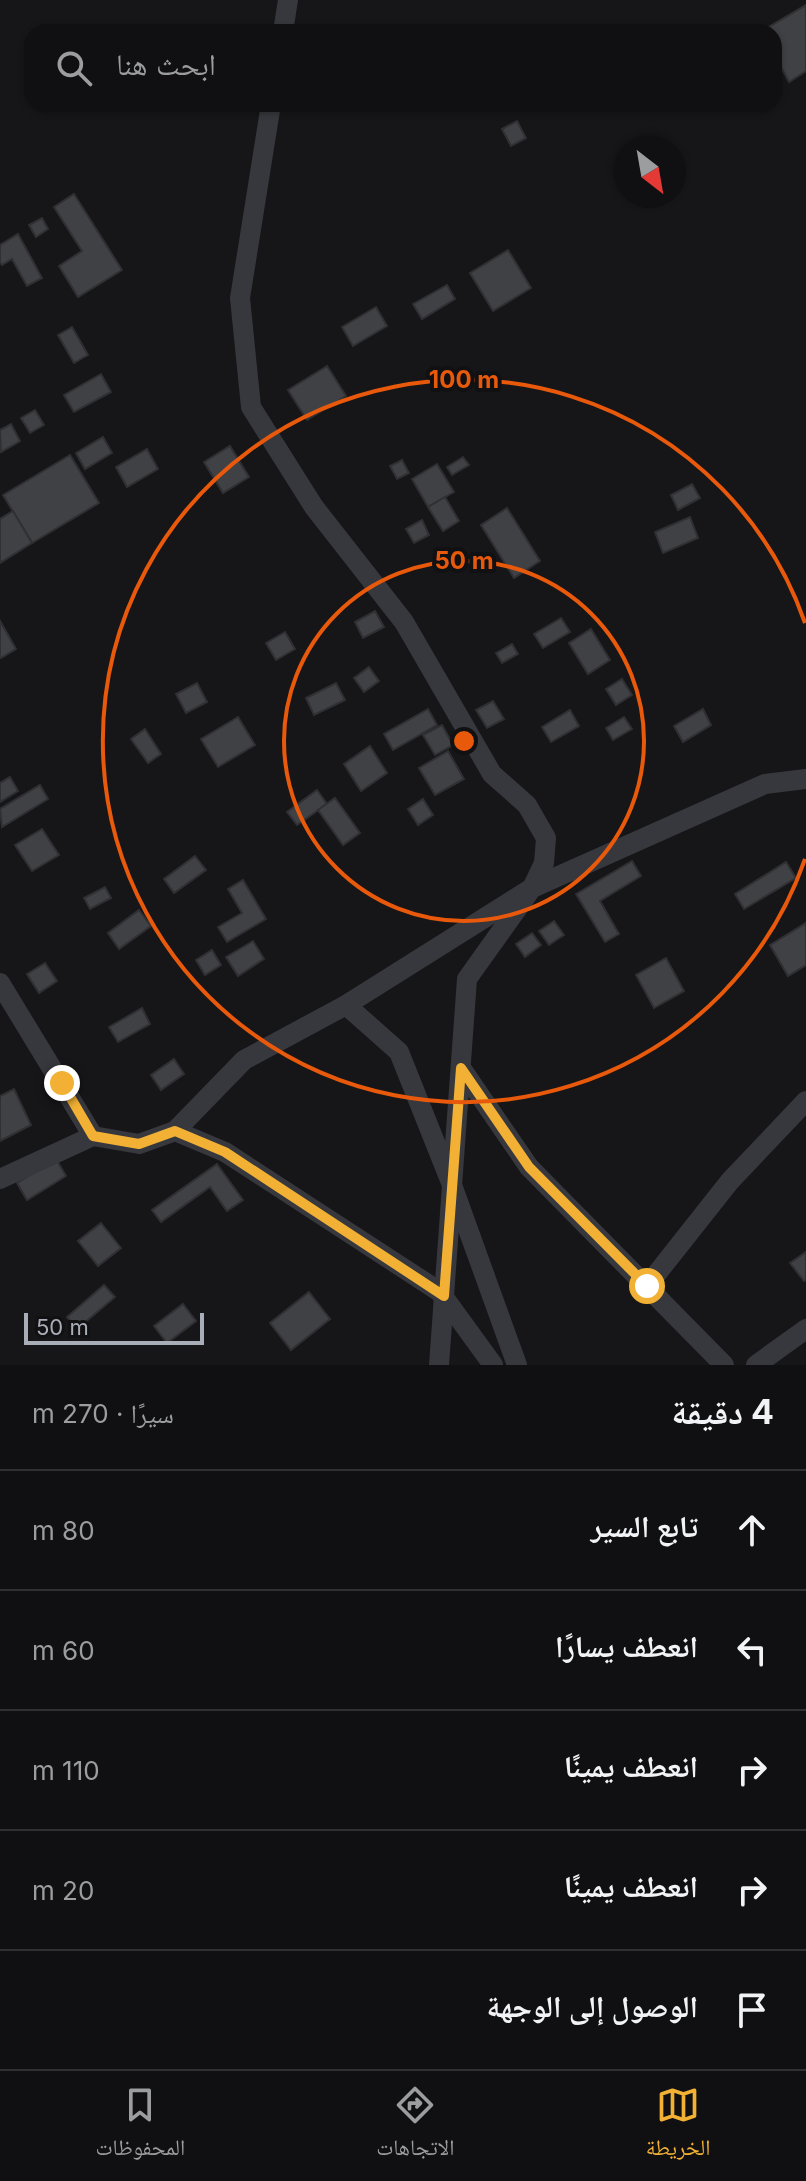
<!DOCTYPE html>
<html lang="ar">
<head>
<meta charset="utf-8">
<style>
	body { margin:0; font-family:Inter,"Noto Naskh Arabic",sans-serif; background:#19191b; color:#f1f3f6; direction:rtl }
	.compass { position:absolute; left:614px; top:136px; width:72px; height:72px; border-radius:50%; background:#101012; box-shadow:0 2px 6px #0004; rotate:149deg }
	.scale { position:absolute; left:24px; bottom:20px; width:180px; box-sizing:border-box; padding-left:8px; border:4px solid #a8adb8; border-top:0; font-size:22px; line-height:28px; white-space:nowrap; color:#a8adb8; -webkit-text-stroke:6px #111113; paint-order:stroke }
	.stop { position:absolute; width:24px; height:24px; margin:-18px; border:6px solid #f2b134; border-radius:50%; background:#fff }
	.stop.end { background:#f2b134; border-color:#fff; box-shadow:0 2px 8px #0008 }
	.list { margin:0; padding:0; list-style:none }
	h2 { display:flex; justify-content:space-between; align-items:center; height:104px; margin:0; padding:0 32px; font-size:34px }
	h2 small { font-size:26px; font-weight:400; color:#9c9d9f }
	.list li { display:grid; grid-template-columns:52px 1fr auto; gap:24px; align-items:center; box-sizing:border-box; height:120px; padding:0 32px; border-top:2px solid #303032 }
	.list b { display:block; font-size:30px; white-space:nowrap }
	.list em { font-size:26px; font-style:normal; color:#9c9d9f }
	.icon { flex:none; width:44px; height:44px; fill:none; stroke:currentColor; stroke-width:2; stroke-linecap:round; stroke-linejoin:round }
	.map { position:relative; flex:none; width:806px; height:1365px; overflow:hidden; direction:ltr }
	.search { position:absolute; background:#101012; box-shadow:0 2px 6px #0004; left:24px; right:24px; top:24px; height:88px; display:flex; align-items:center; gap:20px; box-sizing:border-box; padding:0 28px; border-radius:24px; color:#9c9d9f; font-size:30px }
	.sheet { height:704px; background:#101012 }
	nav { display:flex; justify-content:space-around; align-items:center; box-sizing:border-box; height:112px; border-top:2px solid #303032; background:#101012; font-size:22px; color:#9c9d9f }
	nav a { display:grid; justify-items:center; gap:4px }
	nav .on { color:#f2b134 }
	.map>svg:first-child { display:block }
	.building { fill:#404145; stroke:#303034; stroke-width:2 }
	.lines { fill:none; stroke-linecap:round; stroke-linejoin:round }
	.street { stroke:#37383d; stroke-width:20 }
	.route { stroke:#f2b134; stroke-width:10 }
	.ring { fill:none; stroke:#e8590c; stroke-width:4 }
	.centre { fill:#e8590c; stroke:#111113; stroke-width:4 }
	.ring-label { font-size:24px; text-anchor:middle; font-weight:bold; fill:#e8590c; stroke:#111113; stroke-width:8; stroke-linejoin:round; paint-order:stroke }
</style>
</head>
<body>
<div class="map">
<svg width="806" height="1365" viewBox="0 0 806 1365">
	<rect width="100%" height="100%" fill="#161618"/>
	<g class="building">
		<polygon points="806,5 806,71 789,82 774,54 774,32 762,31"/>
		<polygon points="517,121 526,138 511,146 502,129"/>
		<polygon points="74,194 122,270 78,297 59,266 82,251 54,207"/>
		<polygon points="42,218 48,229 36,237 29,225"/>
		<polygon points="18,234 42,278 27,286 12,259 2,265 0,262 0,245"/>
		<polygon points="508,250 531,288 493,311 470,273"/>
		<polygon points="447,285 455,299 422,319 413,304"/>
		<polygon points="376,307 387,326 353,346 342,327"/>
		<polygon points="72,327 88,355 74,363 58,335"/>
		<polygon points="327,366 346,396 307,420 288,390"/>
		<polygon points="101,374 111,392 74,412 64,395"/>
		<polygon points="35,410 44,425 30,433 21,418"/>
		<polygon points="11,424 20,441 1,452 0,430"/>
		<polygon points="103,437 112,453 85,469 76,453"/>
		<polygon points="230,446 249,477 223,493 204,462"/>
		<polygon points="147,449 158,469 127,487 116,467"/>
		<polygon points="70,455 99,503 32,543 3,495"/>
		<polygon points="463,457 469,465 452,475 447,467"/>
		<polygon points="402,460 409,473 397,479 390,466"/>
		<polygon points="437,464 454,492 428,507 412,479"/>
		<polygon points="692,484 700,498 678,510 671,495"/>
		<polygon points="445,497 459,521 443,531 428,507"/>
		<polygon points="507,508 540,561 514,578 481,525"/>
		<polygon points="13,511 32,543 0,563 0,519"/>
		<polygon points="690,517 698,538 663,553 655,532"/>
		<polygon points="422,520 429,535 414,543 406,529"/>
		<polygon points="375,611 384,627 363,638 355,622"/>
		<polygon points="561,618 570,632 543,648 534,634"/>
		<polygon points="0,621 16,649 1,658 0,657"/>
		<polygon points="591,629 610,660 588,674 569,643"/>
		<polygon points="285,632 295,649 276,660 266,643"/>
		<polygon points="512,644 518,654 502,663 496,653"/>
		<polygon points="369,667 379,681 364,692 354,678"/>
		<polygon points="622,679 632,695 616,705 606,689"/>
		<polygon points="197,683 207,702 186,713 176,694"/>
		<polygon points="336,683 345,700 314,715 306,698"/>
		<polygon points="493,701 504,719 487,728 476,710"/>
		<polygon points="428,709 437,725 393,750 384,734"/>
		<polygon points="703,709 711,725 683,742 674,726"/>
		<polygon points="570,710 579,726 551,742 542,727"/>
		<polygon points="238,717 255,745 218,767 201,739"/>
		<polygon points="624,717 632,729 613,740 606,728"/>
		<polygon points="442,725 453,745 435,755 423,735"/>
		<polygon points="145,729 161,754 148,763 131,739"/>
		<polygon points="370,746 387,773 361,791 344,764"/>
		<polygon points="448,751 464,779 435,795 419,768"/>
		<polygon points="10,777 18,791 0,802 0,783"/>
		<polygon points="40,785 48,799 2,827 0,809"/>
		<polygon points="317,790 327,804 297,825 287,812"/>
		<polygon points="335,798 360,833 343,845 318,810"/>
		<polygon points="423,799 433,815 418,825 408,809"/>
		<polygon points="42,829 59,855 32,871 15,845"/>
		<polygon points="195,856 206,870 174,893 164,879"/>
		<polygon points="632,861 641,876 600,901 619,934 605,942 576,894"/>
		<polygon points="786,862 796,878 744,909 735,894"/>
		<polygon points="243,880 266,919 227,942 218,927 242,913 228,889"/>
		<polygon points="105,887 111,898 90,909 84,898"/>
		<polygon points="139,910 151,926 119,949 108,933"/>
		<polygon points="554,921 564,935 549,945 539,931"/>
		<polygon points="806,923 806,965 788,976 770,945"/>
		<polygon points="532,933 541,945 525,957 516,944"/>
		<polygon points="253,941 264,959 238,976 226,957"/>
		<polygon points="212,950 221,965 205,975 196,960"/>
		<polygon points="666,958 684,991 654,1008 636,975"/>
		<polygon points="45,963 57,981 39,993 27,974"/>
		<polygon points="142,1008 150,1024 118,1042 109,1027"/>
		<polygon points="174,1059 184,1074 161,1090 151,1075"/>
		<polygon points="14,1089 31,1125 0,1141 0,1096"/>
		<polygon points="56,1159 66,1176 27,1200 17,1183"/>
		<polygon points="217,1164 243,1200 227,1211 210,1187 161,1222 152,1210"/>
		<polygon points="101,1223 121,1248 98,1266 78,1241"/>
		<polygon points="806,1252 806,1280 804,1281 790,1263"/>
		<polygon points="104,1285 115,1297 77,1329 67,1317"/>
		<polygon points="309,1292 330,1319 291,1350 270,1323"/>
		<polygon points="183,1304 196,1321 167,1343 154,1326"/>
	</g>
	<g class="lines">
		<g class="street">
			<polyline points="283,32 288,0"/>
			<polyline points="271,104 240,298 251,407 314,507 404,622 492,774 527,805 546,838 544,863 532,888 467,979 439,1365"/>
			<polyline points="0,983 93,1136"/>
			<polyline points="346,1005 532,888 765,784 806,779"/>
			<polyline points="461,1068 529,1167 724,1365"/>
			<polyline points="175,1131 225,1152 440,1292 493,1365"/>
			<polyline points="0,1179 93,1136 139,1144 175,1131 244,1060 346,1005 399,1052 452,1185 517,1365"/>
			<polyline points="647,1286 730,1181 806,1101"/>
			<polyline points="756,1365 806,1329"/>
		</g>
	</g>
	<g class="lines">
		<polyline class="route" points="62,1083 93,1136 139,1144 175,1131 225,1152 444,1296 461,1068 529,1167 647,1286"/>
	</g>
	<g class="ring">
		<circle cx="464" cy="741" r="180"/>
		<path d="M805 859A361 361 0 1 1 805 623"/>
	</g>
	<circle cx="464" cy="741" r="12" class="centre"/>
	<g class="ring-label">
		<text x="464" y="388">100 m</text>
		<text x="464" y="569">50 m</text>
	</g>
</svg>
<svg class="compass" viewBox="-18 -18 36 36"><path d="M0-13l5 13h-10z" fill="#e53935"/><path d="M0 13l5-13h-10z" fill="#9c9d9f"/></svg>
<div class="scale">50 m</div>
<div class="stop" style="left:647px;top:1286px"></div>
<div class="stop end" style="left:62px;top:1083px"></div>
<div class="search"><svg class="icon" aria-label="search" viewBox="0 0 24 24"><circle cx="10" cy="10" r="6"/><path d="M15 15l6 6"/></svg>ابحث هنا</div>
</div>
<section class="sheet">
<h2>4 دقيقة<small>سيرًا · 270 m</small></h2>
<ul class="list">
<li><svg class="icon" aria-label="ahead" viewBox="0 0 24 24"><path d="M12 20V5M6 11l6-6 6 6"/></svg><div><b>تابع السير</b></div><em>80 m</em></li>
<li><svg class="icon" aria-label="left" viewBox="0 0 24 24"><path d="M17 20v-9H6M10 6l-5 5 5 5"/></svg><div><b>انعطف يسارًا</b></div><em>60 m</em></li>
<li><svg class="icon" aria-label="right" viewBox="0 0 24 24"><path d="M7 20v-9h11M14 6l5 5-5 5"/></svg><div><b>انعطف يمينًا</b></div><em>110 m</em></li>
<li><svg class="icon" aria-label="right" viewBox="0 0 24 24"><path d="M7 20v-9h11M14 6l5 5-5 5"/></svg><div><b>انعطف يمينًا</b></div><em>20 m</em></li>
<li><svg class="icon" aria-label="arrive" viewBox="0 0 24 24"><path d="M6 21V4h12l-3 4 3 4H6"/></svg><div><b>الوصول إلى الوجهة</b></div></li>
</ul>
</section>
<nav>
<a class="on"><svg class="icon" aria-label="map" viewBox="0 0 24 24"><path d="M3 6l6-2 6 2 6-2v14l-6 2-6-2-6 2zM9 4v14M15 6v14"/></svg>الخريطة</a>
<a><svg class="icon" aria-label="directions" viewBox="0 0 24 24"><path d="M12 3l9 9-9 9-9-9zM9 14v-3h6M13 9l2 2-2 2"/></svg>الاتجاهات</a>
<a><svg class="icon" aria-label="saved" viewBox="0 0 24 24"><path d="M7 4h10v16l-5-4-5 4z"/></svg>المحفوظات</a>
</nav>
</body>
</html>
